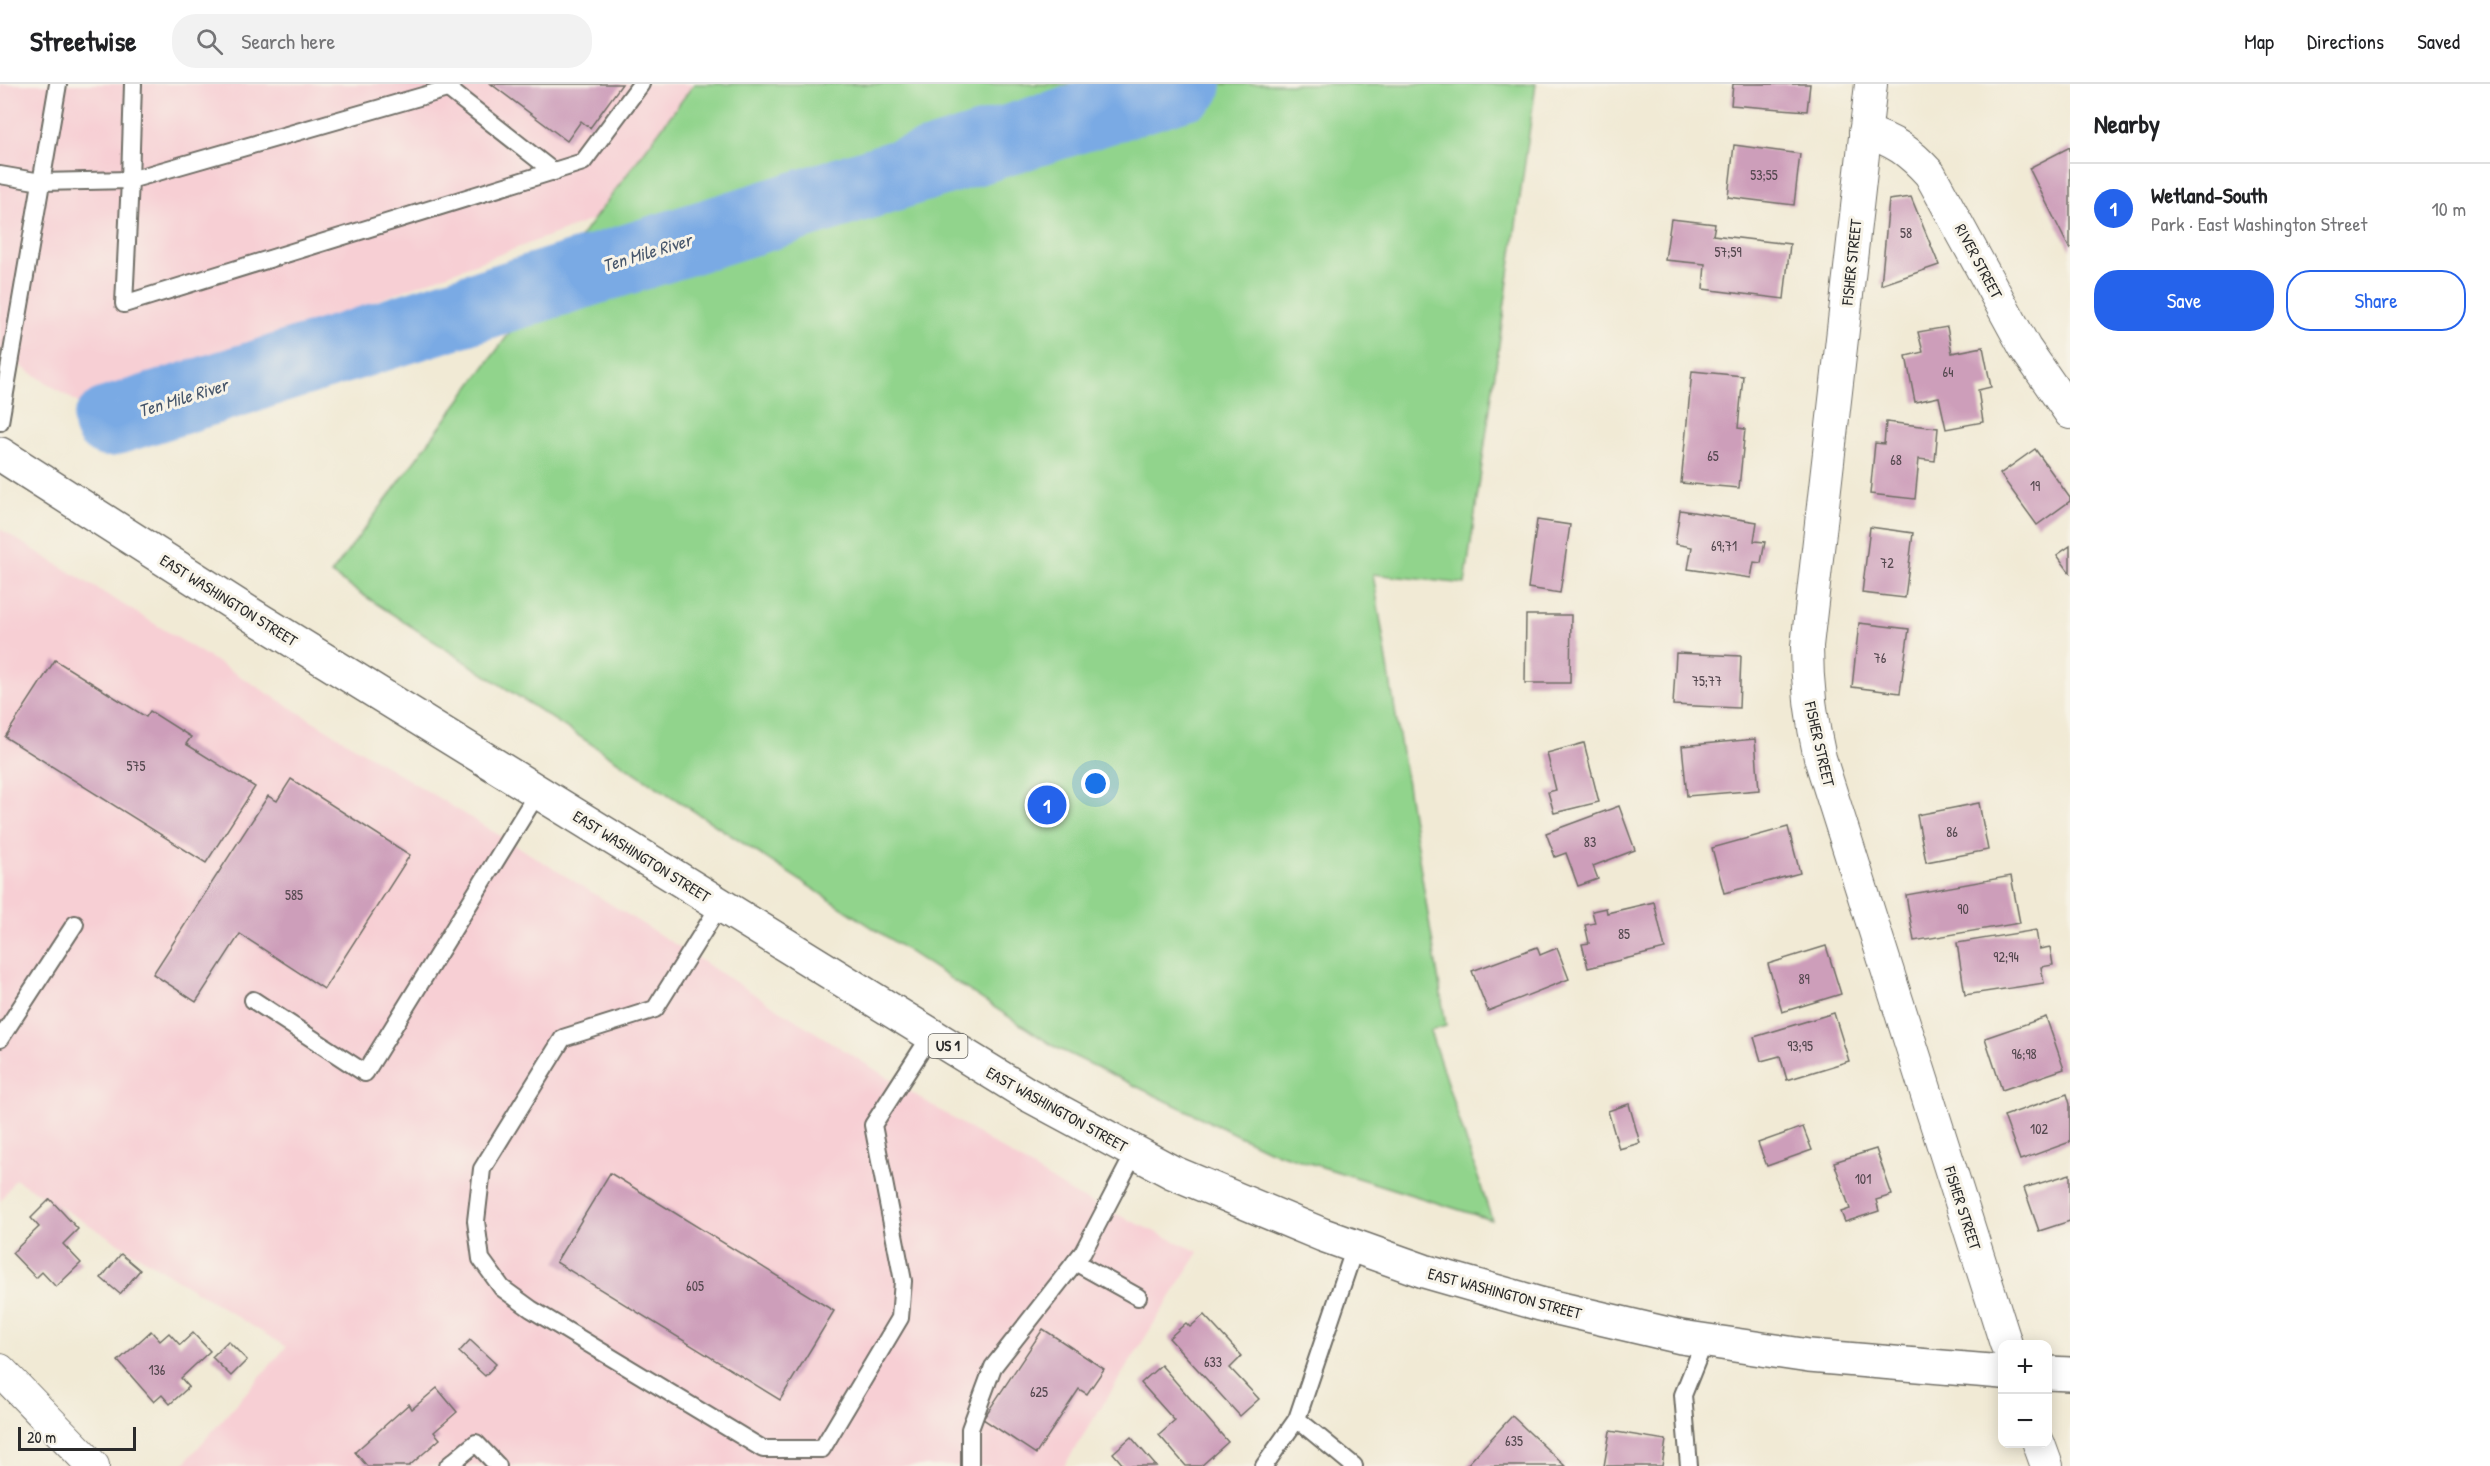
<!DOCTYPE html>
<html lang="en">
<head>
<meta charset="utf-8">
<style>
	body { margin:0; font-family:"Patrick Hand",sans-serif; background:#f2f2f2; color:#202124 }
	.controls { position:absolute; right:18px; bottom:18px; display:grid; overflow:hidden; border-radius:12px; box-shadow:0 3px 15px #0003 }
	.controls button { width:54px; height:54px; display:grid; place-items:center; padding:0; border:0; border-bottom:2px solid #e0e0e0; background:#fff; color:#202124; font:30px sans-serif }
	.scale { position:absolute; left:18px; bottom:15px; width:118px; box-sizing:border-box; padding-left:6px; border:3px solid #2b2b2b; border-top:0; font-size:16px; line-height:21px; white-space:nowrap; color:#2b2b2b; -webkit-text-stroke:4px #f7f3e8; paint-order:stroke }
	.you { position:absolute; left:1096px; top:700px; width:21px; height:21px; margin:-15px; border:4px solid #fff; border-radius:50%; background:#1a73e8; box-shadow:0 0 0 9px #1a73e833 }
	.badge { display:grid; place-items:center; width:39px; height:39px; border-radius:50%; background:#2563eb; color:#fff; font-size:20px; font-weight:700 }
	.pin { position:absolute; translate:-50% -50%; border:3px solid #fff; box-shadow:0 2px 6px #0006 }
	.list { margin:0; padding:0; list-style:none }
	h2 { display:flex; justify-content:space-between; align-items:center; height:78px; margin:0; padding:0 24px; font-size:26px }
	h2 small { font-size:20px; font-weight:400; color:#757577 }
	.list li { display:grid; grid-template-columns:39px 1fr auto; gap:18px; align-items:center; box-sizing:border-box; height:90px; padding:0 24px; border-top:2px solid #e0e0e0 }
	.list b { display:block; font-size:22px; white-space:nowrap }
	.list p { margin:0; font-size:20px; white-space:nowrap; color:#757577 }
	.list em { font-size:20px; font-style:normal; color:#757577 }
	.actions { display:flex; gap:12px; padding:18px 24px }
	.actions a { flex:1; padding:14px 0; border:2px solid #2563eb; border-radius:24px; text-align:center; font-size:21px; color:#2563eb }
	.actions .main { background:#2563eb; color:#fff }
	.icon { flex:none; width:33px; height:33px; fill:none; stroke:currentColor; stroke-width:2; stroke-linecap:round; stroke-linejoin:round }
	.map { position:relative; flex:none; width:2070px; height:1382px; overflow:hidden }
	header { display:flex; align-items:center; gap:36px; box-sizing:border-box; height:84px; padding:0 30px; background:#fff; border-bottom:2px solid #e0e0e0 }
	header strong { font-size:28px }
	nav { display:flex; gap:33px; margin-inline-start:auto; font-size:21px }
	.search { width:420px; height:54px; background:#f2f2f2; display:flex; align-items:center; gap:15px; box-sizing:border-box; padding:0 21px; border-radius:24px; color:#757577; font-size:22px }
	main { display:flex }
	aside { flex:1; background:#fff }
	.map>svg:first-child { display:block }
	.built { fill:#f7cfd4 }
	.green { fill:#91d48c; stroke:#5e805c; stroke-width:1.5 }
	.lines { fill:none; stroke-linecap:round; stroke-linejoin:round }
	.river { stroke:#7aaae4; stroke-width:70 }
	.building { fill:#cd9eba }
	.lane-casing { stroke:#706e66; stroke-width:20 }
	.street-casing { stroke:#706e66; stroke-width:34 }
	.primary-casing { stroke:#706e66; stroke-width:36 }
	.lane { stroke:#fff; stroke-width:16 }
	.street { stroke:#fff; stroke-width:32 }
	.primary { stroke:#fff; stroke-width:33 }
	.labels { text-anchor:middle; stroke-width:6; stroke-linejoin:round; paint-order:stroke }
	.number-label { font-size:14px; fill:#54484f }
	.shield { fill:#f7f3e8; stroke:#686764; stroke-width:1.5 }
	.shield-label { font-size:15px; font-weight:bold; fill:#2b2b2b }
	.street-label { font-size:16px; fill:#2b2b2b; stroke:#f7f3e8 }
	.water-label { font-size:18px; font-style:italic; fill:#47576c; stroke:#f7f3e8 }
</style>
</head>
<body>
<header>
<strong>Streetwise</strong>
<div class="search"><svg class="icon" aria-label="search" viewBox="0 0 24 24"><circle cx="10" cy="10" r="6"/><path d="M15 15l6 6"/></svg>Search here</div>
<nav><a>Map</a><a>Directions</a><a>Saved</a></nav>
</header>
<main>
<div class="map">
<svg width="2070" height="1382" viewBox="0 0 2070 1382">
	<rect width="100%" height="100%" fill="#f7f3e8"/>
	<filter id="ink" filterUnits="userSpaceOnUse"><feTurbulence type="fractalNoise" baseFrequency=".0167" numOctaves="2"/><feDisplacementMap in="SourceGraphic" scale="12" xChannelSelector="R" yChannelSelector="G"/><feConvolveMatrix kernelMatrix="1 2 1 2 8 2 1 2 1" color-interpolation-filters="sRGB"/></filter>
	<filter id="wash" filterUnits="userSpaceOnUse"><feTurbulence type="fractalNoise" baseFrequency=".008" numOctaves="4" result="noise"/><feDisplacementMap in="SourceGraphic" scale="24" xChannelSelector="R" yChannelSelector="G"/><feGaussianBlur stdDeviation="1.35" result="paint"/><feColorMatrix in="noise" values="0 0 0 0 0 0 0 0 0 0 0 0 0 0 0 0 0 1.4 0 .05"/><feComposite in="paint" operator="in"/></filter>
	<g filter="url(#wash)">
		<rect width="100%" height="100%" fill="#f1ead5"/>
		<g class="built">
			<polygon points="0,0 694,0 594,135 88,325 0,269"/>
			<polygon points="0,445 577,799 1077,1112 1199,1168 1064,1382 182,1382 286,1263 15,1095 0,1118"/>
		</g>
		<polygon class="green" points="694,0 1536,0 1465,500 1373,490 1446,942 1430,947 1492,1136 1268,1066 1055,963 331,490"/>
		<g class="lines">
			<polyline class="river" points="108,338 1187,0"/>
		</g>
		<g id="blocks">
			<g class="building">
				<polygon points="491,0 622,0 590,44 581,37 567,57"/>
				<polygon points="1733,0 1810,0 1807,27 1731,21"/>
				<polygon points="1734,61 1800,70 1794,121 1728,113"/>
				<polygon points="2070,63 2070,166 2029,84"/>
				<polygon points="1911,113 1939,181 1881,201 1889,116"/>
				<polygon points="1671,135 1715,140 1713,151 1790,160 1784,215 1703,205 1705,180 1665,176"/>
				<polygon points="1947,243 1952,269 1983,263 1991,303 1978,306 1983,338 1946,345 1939,313 1915,318 1906,272 1923,268 1918,248"/>
				<polygon points="1692,287 1743,292 1738,344 1745,345 1739,404 1681,399"/>
				<polygon points="1886,338 1938,344 1935,377 1919,375 1915,415 1870,410 1875,359 1884,360"/>
				<polygon points="2035,365 2070,414 2070,417 2037,441 2000,390"/>
				<polygon points="1680,426 1757,438 1754,457 1765,458 1761,479 1754,478 1751,494 1688,485 1692,463 1675,460"/>
				<polygon points="1537,436 1570,441 1560,509 1528,504"/>
				<polygon points="1870,443 1913,449 1905,514 1862,509"/>
				<polygon points="2070,462 2070,489 2057,471"/>
				<polygon points="1526,531 1571,531 1570,599 1525,599"/>
				<polygon points="1859,539 1909,545 1900,609 1852,603"/>
				<polygon points="1676,569 1741,572 1739,624 1673,621"/>
				<polygon points="55,576 146,633 150,627 191,653 186,660 255,703 206,779 5,653"/>
				<polygon points="1755,655 1759,706 1687,712 1682,662"/>
				<polygon points="1584,659 1599,718 1554,729 1548,708 1556,706 1547,669"/>
				<polygon points="291,695 410,771 324,905 240,850 196,918 153,890 268,712 277,717"/>
				<polygon points="1979,719 1988,766 1926,778 1917,731"/>
				<polygon points="1619,722 1635,766 1593,782 1598,795 1578,802 1566,769 1555,773 1546,749"/>
				<polygon points="1788,743 1800,789 1724,809 1712,764"/>
				<polygon points="2011,792 2020,839 1914,857 1906,811"/>
				<polygon points="1654,818 1665,865 1588,884 1582,860 1589,859 1585,841 1595,839 1592,827 1606,824 1607,829"/>
				<polygon points="2036,846 2039,865 2050,863 2053,881 2041,883 2044,899 1965,911 1957,859"/>
				<polygon points="1826,862 1841,910 1782,928 1768,880"/>
				<polygon points="1537,863 1540,871 1557,864 1569,895 1488,927 1472,887"/>
				<polygon points="1834,929 1849,977 1787,996 1780,972 1761,977 1754,953"/>
				<polygon points="2046,933 2064,985 2002,1006 1985,954"/>
				<polygon points="2067,1010 2070,1020 2070,1058 2020,1076 2004,1032"/>
				<polygon points="1629,1020 1640,1059 1619,1065 1608,1027"/>
				<polygon points="1803,1043 1812,1066 1767,1082 1758,1059"/>
				<polygon points="1876,1065 1892,1111 1876,1116 1879,1127 1845,1138 1841,1128 1850,1125 1834,1078"/>
				<polygon points="610,1089 834,1227 780,1316 556,1178"/>
				<polygon points="2070,1090 2070,1137 2039,1147 2024,1104"/>
				<polygon points="50,1115 78,1145 63,1160 81,1179 56,1203 42,1188 36,1194 12,1169 39,1143 31,1134"/>
				<polygon points="121,1170 140,1186 120,1210 101,1194"/>
				<polygon points="1204,1231 1242,1272 1230,1284 1259,1315 1240,1332 1169,1254 1186,1239 1190,1243"/>
				<polygon points="1043,1245 1104,1285 1087,1310 1079,1305 1036,1370 983,1335"/>
				<polygon points="151,1247 160,1257 169,1249 180,1261 193,1249 210,1267 181,1294 189,1303 170,1320 162,1311 154,1318 118,1277"/>
				<polygon points="470,1256 496,1280 485,1292 459,1268"/>
				<polygon points="228,1257 247,1276 231,1292 212,1273"/>
				<polygon points="1161,1281 1228,1358 1201,1382 1186,1382 1159,1351 1175,1337 1141,1299"/>
				<polygon points="437,1304 457,1328 434,1348 440,1355 409,1382 367,1382 355,1368 409,1320 412,1325"/>
				<polygon points="1512,1332 1565,1382 1466,1382"/>
				<polygon points="1610,1347 1666,1356 1662,1382 1604,1382"/>
				<polygon points="1131,1353 1156,1382 1124,1382 1113,1369"/>
			</g>
		</g>
	</g>
	<g filter="url(#ink)">
		<use href="#blocks" fill-opacity="0" stroke="#706e66" stroke-width="1.5"/>
		<g class="lines">
			<defs>
				<g id="lane">
					<polyline points="133,0 130,96 447,5"/>
					<polyline points="442,0 554,88"/>
					<polyline points="0,91 41,98 130,96 124,220 583,78 641,0"/>
					<polyline points="0,338 58,0"/>
					<polyline points="720,821 655,925 563,954 482,1085 476,1137 481,1175 502,1204 531,1225 763,1365 822,1365 900,1234 903,1197 873,1041 931,951"/>
					<polyline points="253,916 365,989 538,708"/>
					<polyline points="0,955 75,840"/>
					<polyline points="1075,1178 1138,1213"/>
					<polyline points="448,1382 476,1359 498,1382"/>
					<polyline points="970,1382 970,1345 993,1283 1083,1168 1135,1068"/>
					<polyline points="1264,1382 1297,1335"/>
					<polyline points="1354,1382 1297,1335 1355,1163"/>
					<polyline points="1689,1382 1683,1311 1705,1256"/>
				</g>
				<g id="street">
					<path d="M1871 0 1807 562C1807 601 1811 636 1820 674L2006 1260"/>
					<path d="M1865 48C1895 57 1909 67 1930 90L2025 264 2070 329"/>
					<polyline points="0,1286 93,1382"/>
					<polyline points="2039,1360 2047,1382"/>
				</g>
				<g id="primary">
					<polyline points="0,370 258,535 1027,1010 1172,1088 1323,1151 1424,1187 1540,1220 1681,1253 1809,1272 2002,1288"/>
					<polyline points="2048,1289 2070,1290"/>
				</g>
			</defs>
			<use href="#lane" class="lane-casing"/>
			<use href="#street" class="street-casing"/>
			<use href="#primary" class="primary-casing"/>
			<use href="#lane" class="lane"/>
			<use href="#street" class="street"/>
			<use href="#primary" class="primary"/>
		</g>
	</g>
	<g class="labels">
		<g class="number-label">
			<text x="1764" y="96">53;55</text>
			<text x="1906" y="154">58</text>
			<text x="1728" y="173">57;59</text>
			<text x="1948" y="293">64</text>
			<text x="1713" y="377">65</text>
			<text x="1896" y="381">68</text>
			<text x="2035" y="407">19</text>
			<text x="1724" y="467">69;71</text>
			<text x="1887" y="484">72</text>
			<text x="1880" y="579">76</text>
			<text x="1707" y="602">75;77</text>
			<text x="136" y="687">575</text>
			<text x="1952" y="753">86</text>
			<text x="1590" y="763">83</text>
			<text x="294" y="816">585</text>
			<text x="1963" y="830">90</text>
			<text x="1624" y="855">85</text>
			<text x="2006" y="878">92;94</text>
			<text x="1804" y="900">89</text>
			<text x="1800" y="967">93;95</text>
			<text x="2024" y="975">96;98</text>
			<text x="2039" y="1050">102</text>
			<text x="1863" y="1100">101</text>
			<text x="695" y="1207">605</text>
			<text x="1213" y="1283">633</text>
			<text x="157" y="1291">136</text>
			<text x="1039" y="1313">625</text>
			<text x="1514" y="1362">635</text>
		</g>
		<rect class="shield" x="928.5" y="950" width="39" height="24" rx="4.5"/>
		<g class="shield-label">
			<text x="948" y="967">US 1</text>
		</g>
		<g class="street-label">
			<text transform="translate(1979 177) rotate(62)" y="6">RIVER STREET</text>
			<text transform="translate(1851 178) rotate(-84)" y="6">FISHER STREET</text>
			<text transform="translate(229 516) rotate(32)" y="6">EAST WASHINGTON STREET</text>
			<text transform="translate(1820 660) rotate(77)" y="6">FISHER STREET</text>
			<text transform="translate(642 772) rotate(32)" y="6">EAST WASHINGTON STREET</text>
			<text transform="translate(1057 1025) rotate(29)" y="6">EAST WASHINGTON STREET</text>
			<text transform="translate(1963 1124) rotate(72)" y="6">FISHER STREET</text>
			<text transform="translate(1505 1209) rotate(15)" y="6">EAST WASHINGTON STREET</text>
		</g>
		<g class="water-label">
			<text transform="translate(647 169) rotate(-17)" y="6">Ten Mile River</text>
			<text transform="translate(183 314) rotate(-17)" y="6">Ten Mile River</text>
		</g>
	</g>
</svg>
<div class="controls">
<button>+</button>
<button>−</button>
</div>
<div class="scale">20 m</div>
<div class="you"></div>
<div class="pin badge" style="left:1047px;top:721px">1</div>
</div>
<aside>
<h2>Nearby<small></small></h2>
<ul class="list">
<li><span class="badge">1</span><div><b>Wetland-South</b><p>Park · East Washington Street</p></div><em>10 m</em></li>
</ul>
<div class="actions"><a class="main">Save</a><a>Share</a></div>
</aside>
</main>
</body>
</html>
